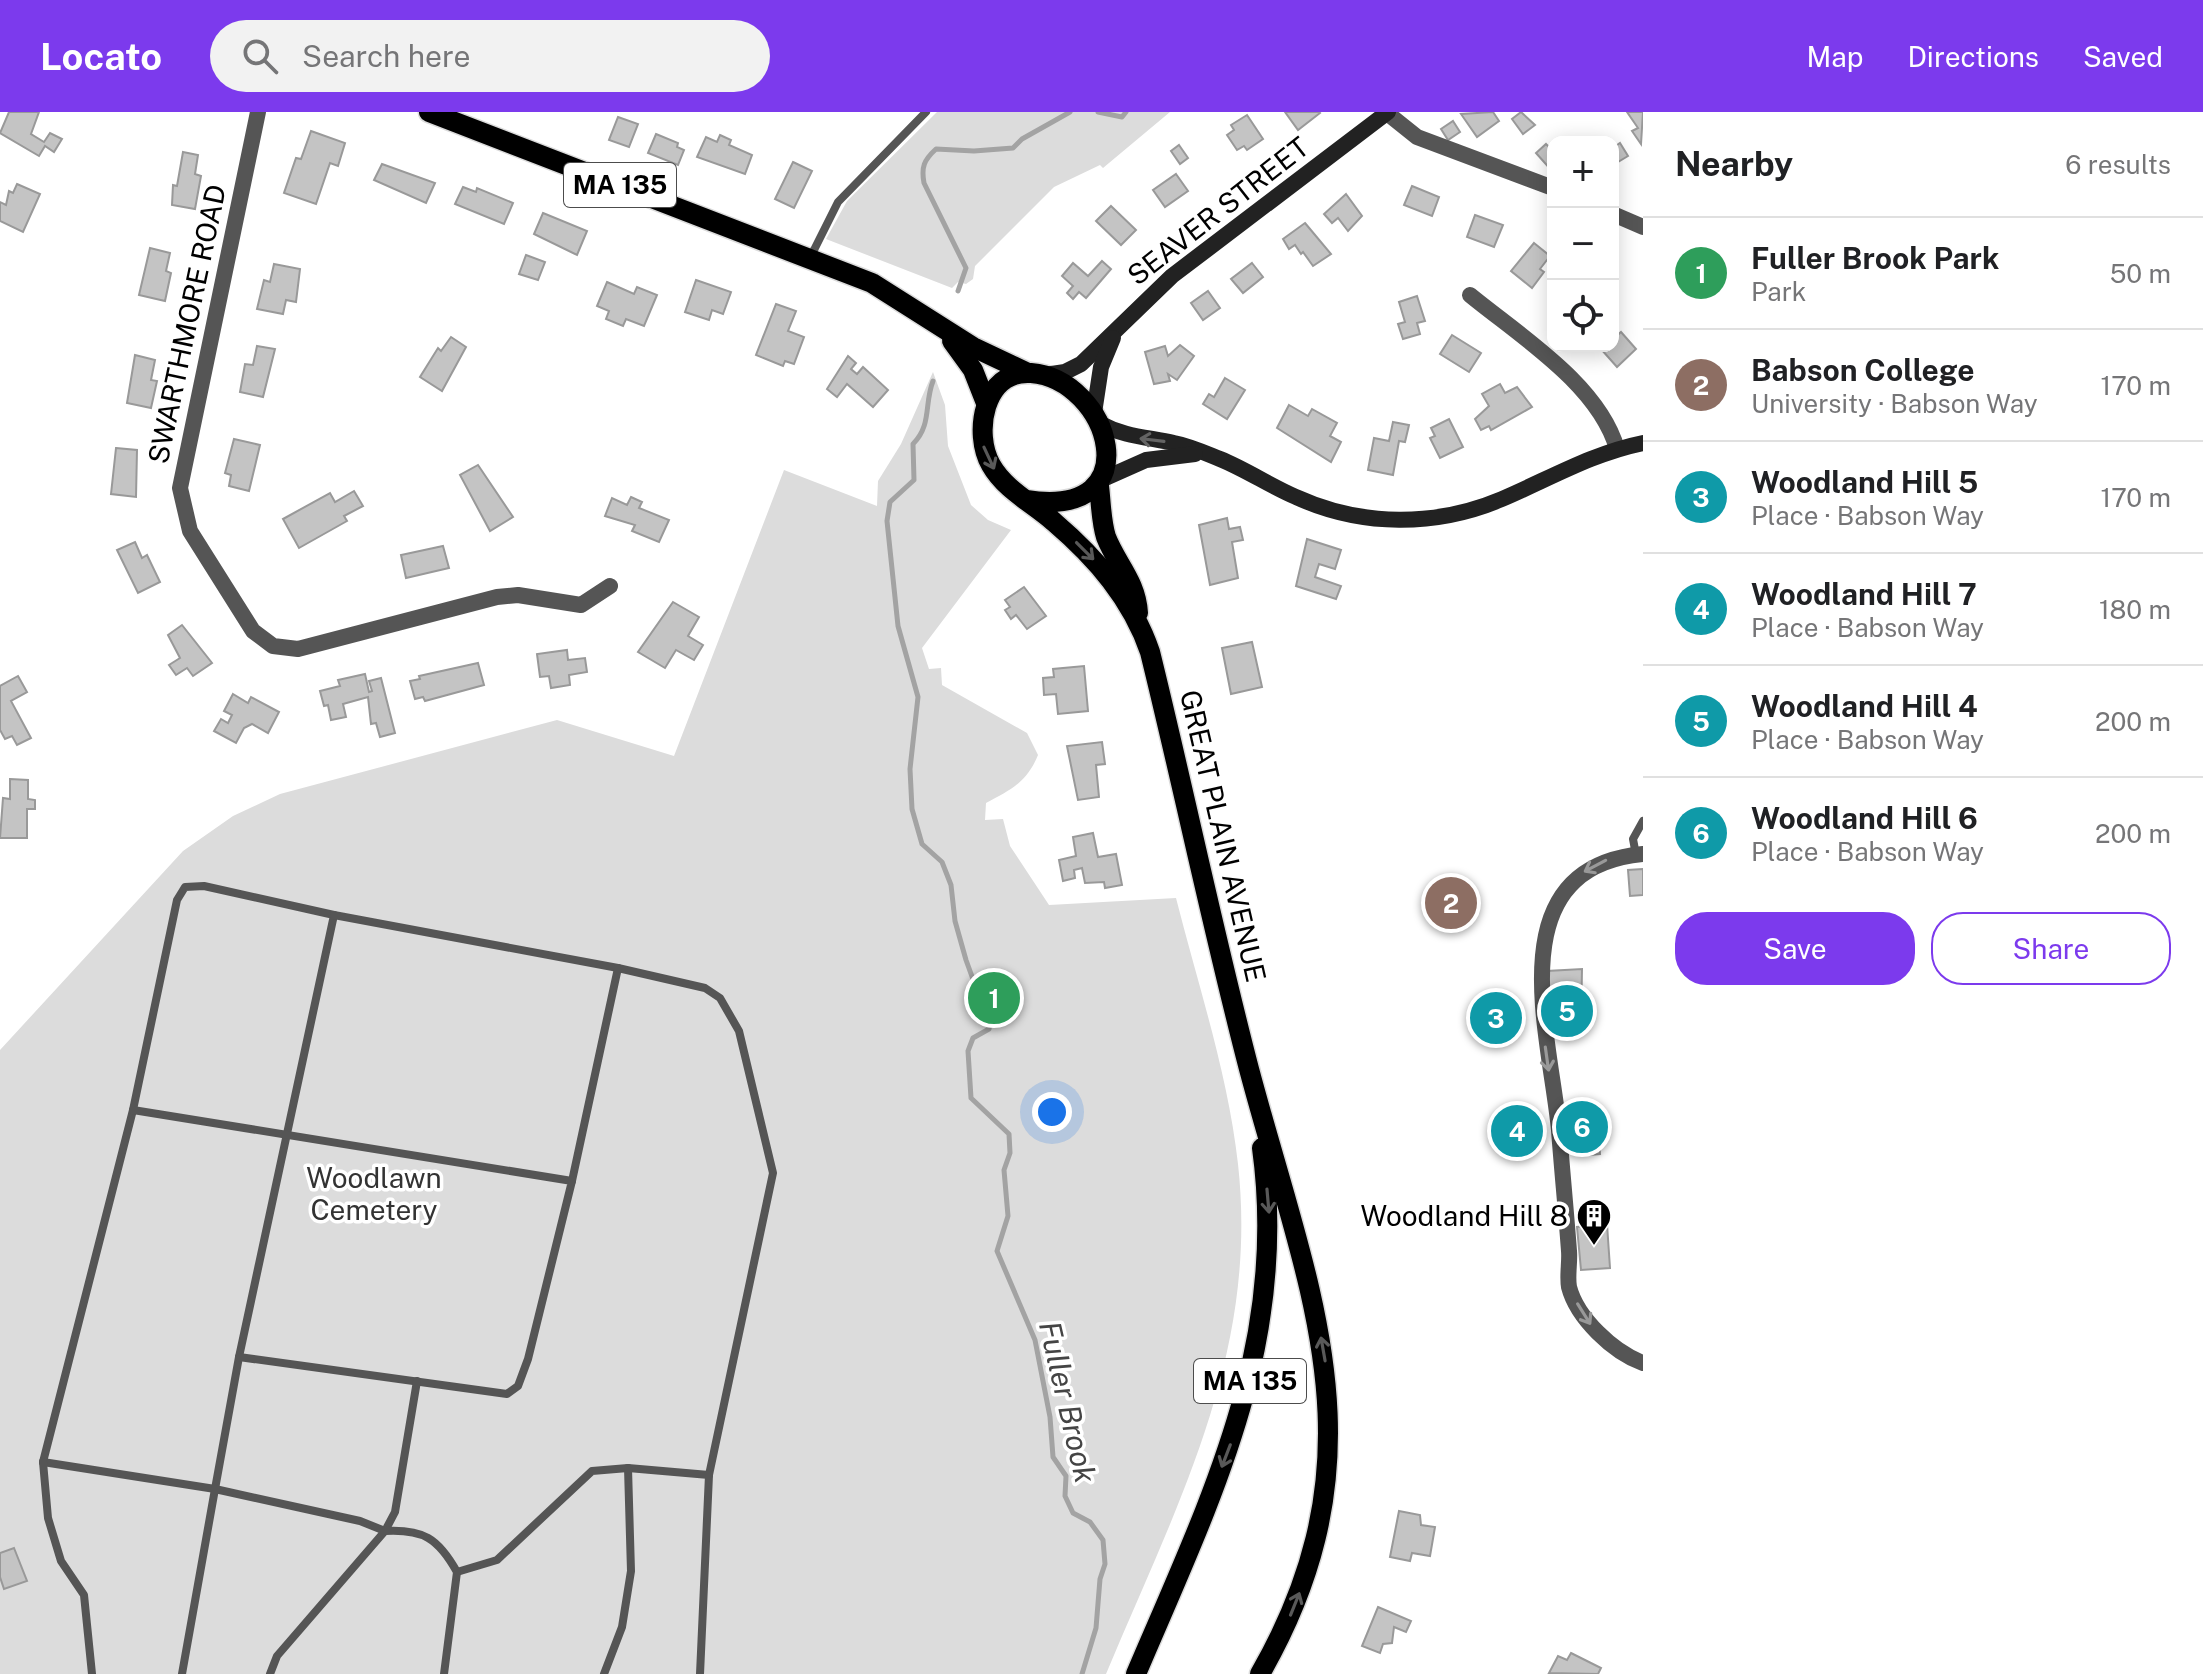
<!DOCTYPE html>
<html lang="en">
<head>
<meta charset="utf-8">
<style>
	body { margin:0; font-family:"Public Sans",sans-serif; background:#f2f2f2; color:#202124 }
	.controls { position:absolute; right:24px; top:24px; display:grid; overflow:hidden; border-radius:16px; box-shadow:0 4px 20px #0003 }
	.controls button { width:72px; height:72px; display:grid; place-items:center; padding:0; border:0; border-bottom:2px solid #e0e0e0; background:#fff; color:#202124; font:40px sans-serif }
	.you { position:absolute; left:1052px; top:1000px; width:28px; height:28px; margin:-20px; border:6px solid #fff; border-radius:50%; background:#1a73e8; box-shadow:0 0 0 12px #1a73e833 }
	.badge { display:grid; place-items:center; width:52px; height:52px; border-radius:50%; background:#7c3aed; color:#fff; font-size:26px; font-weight:700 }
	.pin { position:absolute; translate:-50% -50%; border:4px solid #fff; box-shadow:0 2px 8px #0006 }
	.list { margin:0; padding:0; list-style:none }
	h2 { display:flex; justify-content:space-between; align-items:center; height:104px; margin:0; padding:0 32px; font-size:34px }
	h2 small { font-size:26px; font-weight:400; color:#757577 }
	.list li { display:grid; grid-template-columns:52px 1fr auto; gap:24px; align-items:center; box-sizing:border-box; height:112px; padding:0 32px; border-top:2px solid #e0e0e0 }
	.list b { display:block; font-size:30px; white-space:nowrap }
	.list p { margin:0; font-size:26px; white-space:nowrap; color:#757577 }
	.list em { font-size:26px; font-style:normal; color:#757577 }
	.actions { display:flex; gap:16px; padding:24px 32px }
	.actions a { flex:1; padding:18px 0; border:2px solid #7c3aed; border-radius:32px; text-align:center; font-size:28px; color:#7c3aed }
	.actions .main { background:#7c3aed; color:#fff }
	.icon { flex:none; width:44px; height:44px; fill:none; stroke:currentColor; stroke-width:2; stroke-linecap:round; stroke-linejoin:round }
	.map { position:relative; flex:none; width:1643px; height:1562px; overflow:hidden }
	header { display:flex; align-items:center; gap:48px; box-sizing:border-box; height:112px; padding:0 40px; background:#7c3aed; color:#fff }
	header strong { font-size:38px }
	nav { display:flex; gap:44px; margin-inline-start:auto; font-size:28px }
	.search { width:560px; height:72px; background:#f2f2f2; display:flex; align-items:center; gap:20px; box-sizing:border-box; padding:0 28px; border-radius:44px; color:#757577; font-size:30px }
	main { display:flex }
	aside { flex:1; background:#fff }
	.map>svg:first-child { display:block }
	.green { fill:#dcdcdc }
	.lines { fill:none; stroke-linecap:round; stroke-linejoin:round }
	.stream { stroke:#a3a3a3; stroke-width:5 }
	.building { fill:#c4c4c4; stroke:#999; stroke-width:2 }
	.primary-casing { stroke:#dbdbdb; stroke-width:23 }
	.lane { stroke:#555; stroke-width:8 }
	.street { stroke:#555; stroke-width:16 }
	.secondary { stroke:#222; stroke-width:16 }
	.primary { stroke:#000; stroke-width:20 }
	.oneway { stroke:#646464 }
	.oneway2 { stroke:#595959 }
	.oneway3 { stroke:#999 }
	.labels { text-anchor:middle; stroke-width:7; stroke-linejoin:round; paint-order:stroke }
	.shield { fill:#fff; stroke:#4c4c4c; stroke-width:2 }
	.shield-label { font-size:26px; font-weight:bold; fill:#000 }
	.street-label { font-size:28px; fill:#000; stroke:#fff }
	.park-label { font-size:28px; fill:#333; stroke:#fff }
	.poi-label { font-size:28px; fill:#000; stroke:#fff; text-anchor:end }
	.water-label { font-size:30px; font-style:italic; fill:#444; stroke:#fff }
</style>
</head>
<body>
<header>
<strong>Locato</strong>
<div class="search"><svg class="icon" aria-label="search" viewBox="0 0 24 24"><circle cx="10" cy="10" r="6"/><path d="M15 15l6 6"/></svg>Search here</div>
<nav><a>Map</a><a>Directions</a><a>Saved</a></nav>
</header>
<main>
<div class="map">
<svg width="1643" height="1562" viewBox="0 0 1643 1562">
	<rect width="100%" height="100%" fill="#fff"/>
	<g class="green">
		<polygon points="937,0 1170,0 1103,56 1100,53 1054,75 975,154 973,167 966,172 958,170 952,176 826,127 847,89"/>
		<path d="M933 260 945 293 948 334 971 393 988 408 1011 418 922 536 929 557 941 556 942 573 1027 621 1038 643C1027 670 1011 678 986 691L985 708 1003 707 1010 734 1049 793 1176 786C1198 873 1228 962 1238 1052 1259 1242 1177 1392 1106 1562H0V938L183 739 233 704 280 682 557 608 674 644 784 358 877 394 878 369 901 332Z"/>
	</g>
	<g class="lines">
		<g class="stream">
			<polyline points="1098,0 1122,5 1126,0"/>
			<path d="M958 179 966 156 924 71C921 55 924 48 936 37L974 39 1013 36 1022 27 1070 0"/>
			<path d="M933 269C924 292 932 313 913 332L914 368 890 390 887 409 898 514 918 585 910 657 912 697 922 732 942 750 951 773 955 809 966 848 978 881 992 901 989 917 973 926 968 939 971 986 1009 1022 1010 1041 1004 1058 1008 1104 997 1139 1035 1228 1050 1305 1053 1345 1066 1364 1065 1384 1073 1401 1090 1410 1103 1428 1105 1452 1100 1467 1096 1516 1082 1562"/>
		</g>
	</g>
	<g class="building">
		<polygon points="9,0 39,0 31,22 44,30 50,21 62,27 54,40 45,34 39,44 0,21"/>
		<polygon points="1285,0 1319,0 1320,1 1298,18"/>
		<polygon points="1493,0 1499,9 1477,25 1461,2"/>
		<polygon points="1521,0 1535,13 1523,22 1512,7"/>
		<polygon points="1627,0 1643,0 1641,32 1632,19 1638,16"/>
		<polygon points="1247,3 1263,27 1247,38 1244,34 1237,38 1227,23 1234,18 1231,13"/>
		<polygon points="618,5 638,12 629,35 609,28"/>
		<polygon points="1453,9 1460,20 1448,28 1441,17"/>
		<polygon points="311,19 345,31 338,54 330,51 316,92 284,81 296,46 301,47"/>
		<polygon points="656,22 678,31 677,35 684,38 678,53 648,41"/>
		<polygon points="720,23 731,28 729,33 752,43 745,62 697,45 706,25 717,30"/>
		<polygon points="1620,31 1628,44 1613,53 1613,36"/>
		<polygon points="1546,32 1553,39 1552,59 1536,41"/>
		<polygon points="1179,33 1188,46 1180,52 1171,39"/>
		<polygon points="183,40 198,43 195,62 201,64 195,97 172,93 173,73 177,74"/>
		<polygon points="793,50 812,59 794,96 775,87"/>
		<polygon points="382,52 435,71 426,91 374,68"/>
		<polygon points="1176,62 1188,79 1165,95 1153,78"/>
		<polygon points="17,72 40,82 23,120 0,109 0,90 6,93 9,79 13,81"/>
		<polygon points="1412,74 1439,85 1432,104 1404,93"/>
		<polygon points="463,75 476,80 477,76 513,91 504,112 455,92"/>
		<polygon points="1346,82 1362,104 1348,119 1338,106 1332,111 1324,102"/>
		<polygon points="1111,94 1136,118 1121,133 1096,109"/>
		<polygon points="543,101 587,119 577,143 534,122"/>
		<polygon points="1475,103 1503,113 1494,135 1467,125"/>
		<polygon points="1305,111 1331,142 1313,154 1303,140 1301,142 1295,133 1289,137 1283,127"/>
		<polygon points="1534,131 1550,144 1540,157 1544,160 1532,176 1511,159"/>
		<polygon points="150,136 170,141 166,159 171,161 165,189 139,183"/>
		<polygon points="526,143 545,150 538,168 519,162"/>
		<polygon points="1102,149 1111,157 1086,186 1079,180 1073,187 1067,181 1073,174 1062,164 1073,151 1088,164"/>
		<polygon points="1252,151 1263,165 1243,181 1231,167"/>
		<polygon points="274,152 300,157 296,190 286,188 283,202 257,197 264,168 270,170"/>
		<polygon points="696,168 731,180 723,202 712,198 709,208 685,200"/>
		<polygon points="607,170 634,182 637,175 657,183 644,214 626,207 623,214 606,207 609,199 597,194"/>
		<polygon points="1208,179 1220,196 1203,208 1191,191"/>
		<polygon points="1417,184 1425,209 1417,211 1420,222 1403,227 1398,212 1405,210 1399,190"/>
		<polygon points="776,192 796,199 788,219 804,225 794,252 785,249 783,254 756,243"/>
		<polygon points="1621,220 1636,237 1617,255 1601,237 1613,234 1613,227"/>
		<polygon points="1452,223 1481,241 1469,260 1440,242"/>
		<polygon points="451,225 466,235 442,279 420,265 438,236 441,239"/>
		<polygon points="1180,233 1194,244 1177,268 1168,262 1170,269 1154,272 1145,240 1165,234 1168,244"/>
		<polygon points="257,234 275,237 263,285 240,280 245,252 253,253"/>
		<polygon points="135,243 155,248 151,268 157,269 151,296 127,291"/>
		<polygon points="848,244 856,251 851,257 857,262 863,255 888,278 873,295 847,272 837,285 827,277"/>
		<polygon points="1225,266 1245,278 1227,307 1203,292 1209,282 1214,285"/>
		<polygon points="1500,272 1505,281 1517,275 1532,295 1491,318 1489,314 1481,318 1475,307 1489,294 1482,282"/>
		<polygon points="1289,293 1308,304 1312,297 1337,311 1330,324 1341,330 1331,350 1277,316"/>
		<polygon points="1449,307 1463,335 1440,346 1430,326 1435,324 1431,316"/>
		<polygon points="1393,310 1409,313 1405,330 1399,329 1393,363 1368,358 1374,326 1389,329"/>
		<polygon points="234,327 260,333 249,379 229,374 231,363 225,361"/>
		<polygon points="116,336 137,338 136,385 111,382"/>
		<polygon points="478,353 513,405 490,419 460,363"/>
		<polygon points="354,379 363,394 344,404 347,409 299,436 283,407 330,381 335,390"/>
		<polygon points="631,385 642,390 639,396 669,408 659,430 632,419 635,413 605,404 612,386 627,393"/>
		<polygon points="1227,406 1229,417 1240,415 1243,428 1232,430 1238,466 1210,473 1199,413"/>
		<polygon points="1307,427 1341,438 1335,457 1319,452 1315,465 1341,474 1336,487 1296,474"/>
		<polygon points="135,430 142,446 147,443 160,470 138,481 117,438"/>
		<polygon points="443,434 449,456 406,466 401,443"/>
		<polygon points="1024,475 1046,504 1027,517 1016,503 1011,507 1005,498 1010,495 1005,488"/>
		<polygon points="673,490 699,505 688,524 703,533 694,548 676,538 665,556 638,540"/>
		<polygon points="182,513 212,551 193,564 187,556 176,563 169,553 180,546 168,523"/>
		<polygon points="1252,530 1262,575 1231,582 1222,536"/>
		<polygon points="567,538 568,548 585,546 587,560 569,563 570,573 551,576 549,564 540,565 537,542"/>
		<polygon points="478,551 484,573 425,589 423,585 415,587 410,569 420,567 419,564"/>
		<polygon points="1084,554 1088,599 1058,602 1056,582 1044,583 1043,566 1054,565 1053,557"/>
		<polygon points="365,562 369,580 372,579 369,569 381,566 395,621 380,625 376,611 371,612 368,585 343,592 346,605 331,608 328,593 324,594 320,579 340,574 338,568"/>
		<polygon points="18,564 27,580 11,589 31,626 17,633 12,624 5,627 0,618 0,574"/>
		<polygon points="233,582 248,591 251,585 279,600 268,621 252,612 244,616 236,631 214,619 221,607 228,611 232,603 224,599"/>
		<polygon points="1102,630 1105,652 1096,653 1099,685 1078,688 1067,634"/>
		<polygon points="10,667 28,668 28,687 35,688 35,697 27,697 27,726 0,726 3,686 10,687"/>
		<polygon points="1093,721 1098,745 1116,742 1122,773 1105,776 1104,770 1085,771 1082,756 1074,758 1075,766 1063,769 1059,748 1076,744 1073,725"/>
		<polygon points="1643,757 1643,783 1630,784 1628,758"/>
		<polygon points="1582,857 1581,914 1554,915 1553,878 1548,878 1547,859"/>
		<polygon points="1508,891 1511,920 1483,922 1480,893"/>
		<polygon points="1596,993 1600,1042 1589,1043 1588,1035 1569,1037 1565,996"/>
		<polygon points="1526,1001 1528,1016 1532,1015 1533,1023 1529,1023 1531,1036 1504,1040 1499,1005"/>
		<polygon points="1607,1112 1610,1156 1581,1158 1577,1115"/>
		<polygon points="1399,1399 1420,1403 1421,1413 1435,1415 1430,1444 1412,1441 1410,1449 1390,1445"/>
		<polygon points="14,1436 27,1469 4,1477 0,1465 0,1441"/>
		<polygon points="1378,1495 1411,1509 1406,1520 1394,1515 1392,1531 1383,1532 1380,1541 1362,1534"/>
		<polygon points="1571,1541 1601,1556 1598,1562 1549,1561 1558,1544 1567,1548"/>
	</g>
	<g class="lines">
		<defs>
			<g id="primary">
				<polyline points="429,0 872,171 973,235 1028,261"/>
				<polyline points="952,229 973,258 986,291"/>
				<path d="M1099 374C1101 390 1101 409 1106 425 1117 453 1136 469 1138 501"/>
				<path d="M1026 388C1153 408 1110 267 1031 261 983 258 973 322 991 353 1005 378 1034 392 1054 410 1096 446 1132 487 1150 540 1184 678 1213 819 1249 957 1308 1179 1387 1341 1260 1562"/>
				<path d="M1136 1562C1211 1386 1289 1232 1262 1036"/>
			</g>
		</defs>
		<use href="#primary" class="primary-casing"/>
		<g class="lane">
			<polyline points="810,146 838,90 926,0"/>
			<polyline points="1636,743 1633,727 1643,709"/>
			<polygon points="204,774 334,803 239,1245 215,1377 43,1350 133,998 177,788 185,775"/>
			<polyline points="334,803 618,856 705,876 720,886 739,919 773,1061 709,1363"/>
			<polyline points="133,998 572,1069 528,1247 518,1274 507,1282 239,1245"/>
			<polyline points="572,1069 618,856"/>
			<polyline points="43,1350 48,1406 61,1449 84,1483 92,1562"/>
			<polyline points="457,1460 497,1448 592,1359 628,1356 709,1363 700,1562"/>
			<polyline points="182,1562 215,1377 360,1409 385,1419 395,1400 417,1269"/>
			<path d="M270 1562 277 1544 385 1419C423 1417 438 1426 457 1460L444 1562"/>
			<polyline points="604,1562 622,1515 631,1459 628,1356"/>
		</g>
		<g class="street">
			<polyline points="258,0 180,376 190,419 253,519 273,534 298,537 497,485 518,483 581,493 610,474"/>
			<polyline points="1387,1 1417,25 1553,76"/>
			<polyline points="1613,102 1643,115"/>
			<path d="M1470 183C1520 224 1599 273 1617 337"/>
			<path d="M1643 742C1496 756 1550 922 1559 1018 1562 1058 1566 1098 1569 1139 1570 1150 1567 1164 1569 1175 1577 1206 1613 1240 1643 1251"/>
		</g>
		<g class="secondary">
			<polyline points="1045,263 1065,260 1081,252 1172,164 1388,0"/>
			<polyline points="1094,301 1101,255 1113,226"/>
			<path d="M1099 311C1125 325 1147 325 1174 331 1190 334 1205 341 1220 347 1247 358 1270 374 1296 385 1362 415 1436 415 1502 387 1549 367 1593 341 1643 331"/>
			<polyline points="1101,368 1146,348 1195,342"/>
		</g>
		<use href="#primary" class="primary"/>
	</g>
	<defs><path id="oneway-shaft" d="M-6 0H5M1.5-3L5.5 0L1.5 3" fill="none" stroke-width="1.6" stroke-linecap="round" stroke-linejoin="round" transform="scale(2)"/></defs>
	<use class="oneway" href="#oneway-shaft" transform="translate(1152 328) rotate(-173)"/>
	<g class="oneway2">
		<use href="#oneway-shaft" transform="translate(989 346) rotate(65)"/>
		<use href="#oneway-shaft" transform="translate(1085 439) rotate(45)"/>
		<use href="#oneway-shaft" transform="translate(1268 1089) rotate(85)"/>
		<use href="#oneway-shaft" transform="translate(1323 1237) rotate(-100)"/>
		<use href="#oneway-shaft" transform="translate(1226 1344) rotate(111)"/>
		<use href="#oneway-shaft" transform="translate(1295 1492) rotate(-68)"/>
	</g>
	<g class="oneway3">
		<use href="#oneway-shaft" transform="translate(1595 754) rotate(152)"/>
		<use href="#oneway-shaft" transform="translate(1547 947) rotate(82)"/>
		<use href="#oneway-shaft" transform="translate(1584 1202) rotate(58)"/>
	</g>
	<defs>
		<symbol id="building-pin" viewBox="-11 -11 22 30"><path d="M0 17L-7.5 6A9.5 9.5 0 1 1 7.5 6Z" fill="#000" stroke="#fff"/><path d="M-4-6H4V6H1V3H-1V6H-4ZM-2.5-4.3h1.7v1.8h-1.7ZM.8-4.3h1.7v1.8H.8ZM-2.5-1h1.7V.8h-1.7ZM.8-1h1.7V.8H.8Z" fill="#fff"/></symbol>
	</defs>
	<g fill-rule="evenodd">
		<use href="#building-pin" x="1574" y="1084" width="40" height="54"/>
	</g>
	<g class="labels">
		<g class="shield">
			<rect x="564" y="51" width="112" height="44" rx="6"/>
			<rect x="1194" y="1247" width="112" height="44" rx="6"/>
		</g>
		<g class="shield-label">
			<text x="620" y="82">MA 135</text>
			<text x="1250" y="1278">MA 135</text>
		</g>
		<g class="street-label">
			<text transform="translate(1218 99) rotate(-38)" y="10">SEAVER STREET</text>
			<text transform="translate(187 212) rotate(-78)" y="10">SWARTHMORE ROAD</text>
			<text transform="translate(1223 724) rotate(77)" y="10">GREAT PLAIN AVENUE</text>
		</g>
		<g class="park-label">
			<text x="374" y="1076">Woodlawn<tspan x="374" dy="32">Cemetery</tspan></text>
		</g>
		<g class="poi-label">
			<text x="1568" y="1114">Woodland Hill 8</text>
		</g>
		<g class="water-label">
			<text transform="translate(1067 1290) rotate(77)" y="10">Fuller Brook</text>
		</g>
	</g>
</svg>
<div class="controls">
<button>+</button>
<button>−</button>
<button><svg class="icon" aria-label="locate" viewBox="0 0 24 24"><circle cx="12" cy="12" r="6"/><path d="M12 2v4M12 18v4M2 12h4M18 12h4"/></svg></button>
</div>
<div class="you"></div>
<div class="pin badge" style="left:994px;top:886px;background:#2e9e5b">1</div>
<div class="pin badge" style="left:1451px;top:791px;background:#8d6e63">2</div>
<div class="pin badge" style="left:1496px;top:906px;background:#0f9aa8">3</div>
<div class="pin badge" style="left:1517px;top:1019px;background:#0f9aa8">4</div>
<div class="pin badge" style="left:1567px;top:899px;background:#0f9aa8">5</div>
<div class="pin badge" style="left:1582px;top:1015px;background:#0f9aa8">6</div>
</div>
<aside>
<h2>Nearby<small>6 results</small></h2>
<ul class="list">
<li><span class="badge" style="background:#2e9e5b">1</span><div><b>Fuller Brook Park</b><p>Park</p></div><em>50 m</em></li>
<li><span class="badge" style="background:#8d6e63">2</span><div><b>Babson College</b><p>University · Babson Way</p></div><em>170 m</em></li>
<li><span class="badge" style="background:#0f9aa8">3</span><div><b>Woodland Hill 5</b><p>Place · Babson Way</p></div><em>170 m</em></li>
<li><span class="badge" style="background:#0f9aa8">4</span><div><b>Woodland Hill 7</b><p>Place · Babson Way</p></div><em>180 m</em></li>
<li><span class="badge" style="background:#0f9aa8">5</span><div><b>Woodland Hill 4</b><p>Place · Babson Way</p></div><em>200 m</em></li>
<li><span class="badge" style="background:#0f9aa8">6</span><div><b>Woodland Hill 6</b><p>Place · Babson Way</p></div><em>200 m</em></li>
</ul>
<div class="actions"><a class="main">Save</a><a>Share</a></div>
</aside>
</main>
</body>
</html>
